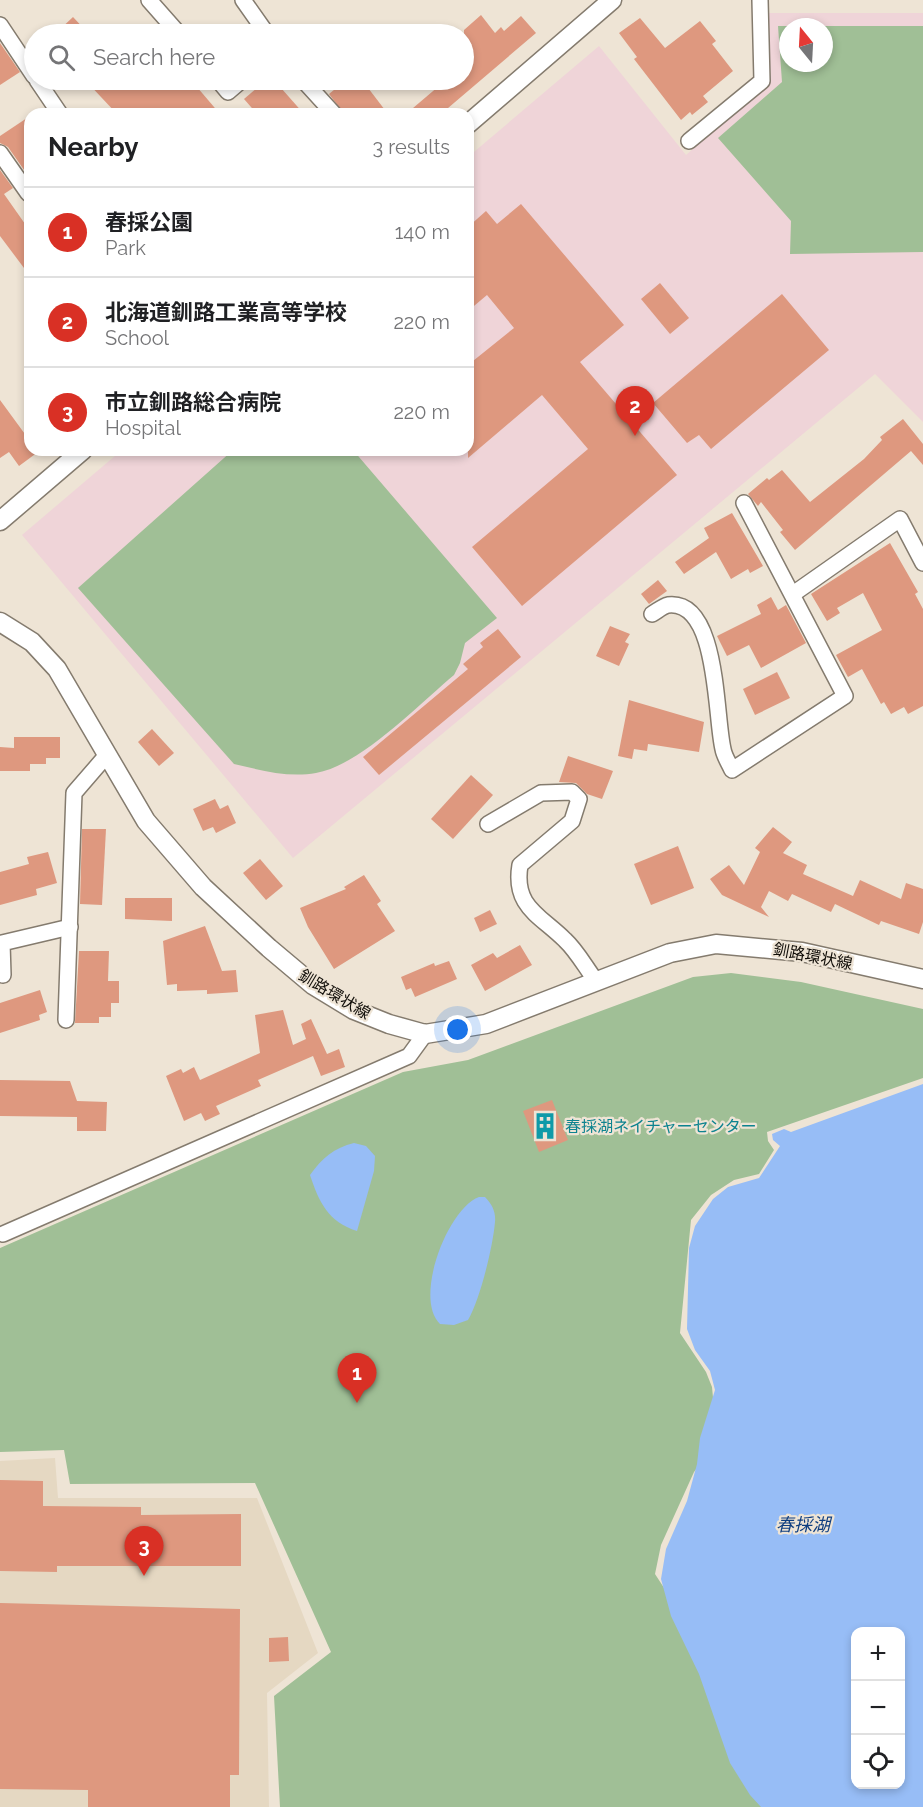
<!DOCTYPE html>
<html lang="en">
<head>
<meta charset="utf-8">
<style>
	body { margin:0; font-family:Raleway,"Noto Sans JP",sans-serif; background:#f6f6f6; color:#202124 }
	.controls { position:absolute; right:18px; bottom:18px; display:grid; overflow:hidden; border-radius:12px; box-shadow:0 3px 9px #0003 }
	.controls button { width:54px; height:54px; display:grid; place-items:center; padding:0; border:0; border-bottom:2px solid #e0e0e0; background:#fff; color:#202124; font:30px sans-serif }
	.compass { position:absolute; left:779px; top:18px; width:54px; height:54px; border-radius:50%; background:#fff; box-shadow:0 3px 9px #0003; rotate:342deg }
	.you { position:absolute; left:458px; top:1030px; width:21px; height:21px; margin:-15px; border:4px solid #fff; border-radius:50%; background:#1a73e8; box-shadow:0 0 0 9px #1a73e833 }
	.badge { display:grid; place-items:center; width:39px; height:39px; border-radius:50%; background:#d93025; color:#fff; font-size:20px; font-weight:700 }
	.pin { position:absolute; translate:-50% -50px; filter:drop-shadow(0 2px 3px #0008) }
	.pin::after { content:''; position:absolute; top:32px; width:21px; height:18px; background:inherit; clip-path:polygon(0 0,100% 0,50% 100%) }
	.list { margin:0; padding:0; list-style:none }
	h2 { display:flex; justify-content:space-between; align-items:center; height:78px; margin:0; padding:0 24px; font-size:26px }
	h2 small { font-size:20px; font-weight:400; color:#757577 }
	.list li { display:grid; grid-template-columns:39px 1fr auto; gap:18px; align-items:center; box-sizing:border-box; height:90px; padding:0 24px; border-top:2px solid #e0e0e0 }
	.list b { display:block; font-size:22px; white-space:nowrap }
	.list p { margin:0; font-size:20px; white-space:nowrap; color:#757577 }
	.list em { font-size:20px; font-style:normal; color:#757577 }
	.icon { flex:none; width:33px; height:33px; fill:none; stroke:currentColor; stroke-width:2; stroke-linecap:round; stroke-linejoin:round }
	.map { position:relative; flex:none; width:923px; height:1807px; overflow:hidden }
	.search { position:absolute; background:#fff; box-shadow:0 3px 9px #0003; left:24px; top:24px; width:450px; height:66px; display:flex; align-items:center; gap:15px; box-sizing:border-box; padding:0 21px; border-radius:33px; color:#757577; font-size:22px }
	.panel { position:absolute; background:#fff; box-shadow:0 3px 9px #0003; left:24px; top:108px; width:450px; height:348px; border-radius:18px }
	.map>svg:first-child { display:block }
	.built { fill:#e5d8c2 }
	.education { fill:#efd4d8; fill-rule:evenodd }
	.green { fill:#a0bf96; fill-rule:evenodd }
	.water { fill:#97bdf6; fill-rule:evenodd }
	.building { fill:#de987f }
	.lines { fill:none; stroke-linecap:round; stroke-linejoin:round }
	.minor-casing { stroke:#847b6e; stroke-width:18 }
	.tertiary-casing { stroke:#847b6e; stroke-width:21 }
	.minor { stroke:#fff; stroke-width:15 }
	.tertiary { stroke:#fff; stroke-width:18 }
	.labels { text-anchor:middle; stroke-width:4.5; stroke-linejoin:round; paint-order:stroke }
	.street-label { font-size:16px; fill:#110e09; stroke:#eee4d5 }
	.culture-label { font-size:16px; fill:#0d838f; stroke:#eee4d5; text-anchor:start }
	.water-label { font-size:18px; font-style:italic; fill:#0e3d7f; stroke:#eee4d5 }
</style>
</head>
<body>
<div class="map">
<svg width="923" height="1807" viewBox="0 0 923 1807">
	<rect width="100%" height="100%" fill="#eee4d5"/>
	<polygon class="built" points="55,1458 58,1498 257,1498 318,1653 267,1693 269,1807 0,1807 0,1461"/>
	<path class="education" d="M765 13H923V422L875 374 293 858 22 535 122 450H468V157L599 46 686 155 770 81ZM788 27H824V63H788Z"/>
	<g class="green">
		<path d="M778 26H923V252L790 254 791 221 718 138 782 82ZM788 27H824V63H788Z"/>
		<path d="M233 450H353L497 618 465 643 460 663 454 675C418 705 361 765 316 773 288 778 260 770 234 764L78 588Z"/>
		<polygon points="731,973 801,982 923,1009 923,1078 767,1132 768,1141 774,1150 759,1174 734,1180 711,1195 691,1220 680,1333 706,1372 712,1387 715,1419 710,1452 694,1472 661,1545 655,1574 724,1680 769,1807 280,1807 274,1696 331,1652 255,1483 70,1484 64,1450 0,1452 0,1248 403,1072 468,1060 693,977"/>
	</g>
	<g class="water">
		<path d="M923 1084V1807H761L750 1795 730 1763 699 1674 671 1616 661 1579 666 1549 687 1501 697 1464 700 1438 715 1390 710 1371 695 1350 687 1329 689 1248 695 1226 713 1199 728 1187 759 1178 780 1146 773 1140 772 1134 784 1129 791 1132ZM856 1632H900V1784H856Z"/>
		<path d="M354 1143 366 1146 375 1156 374 1171 357 1231C328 1222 319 1202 310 1175 322 1158 334 1148 354 1143Z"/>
		<path d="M479 1197H485C492 1204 496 1212 495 1222 493 1246 480 1300 468 1320L454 1325 440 1324C413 1298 448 1208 479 1197Z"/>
	</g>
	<g class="building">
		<polygon points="481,15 495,33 501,27 504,31 521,16 536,33 441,114 406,114 446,80 464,80 464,30"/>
		<polygon points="73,17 89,34 55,34"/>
		<polygon points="640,18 665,48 700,21 716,41 712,44 733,71 703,96 708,102 692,115 690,112 681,120 634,59 637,57 619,33"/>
		<polygon points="0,43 20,72 0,85"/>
		<polygon points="85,80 191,80 220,114 117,114"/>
		<polygon points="266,80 274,80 304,114 257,114 244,99"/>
		<polygon points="346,80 362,80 388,114 344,114 329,94"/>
		<polygon points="30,116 30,177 29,177 8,147 0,143 0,136"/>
		<polygon points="0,170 13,188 4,194 30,231 30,276 0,236"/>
		<polygon points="521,204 624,325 580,362 677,475 522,606 472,547 588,449 542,395 468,458 468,365 514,328 487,295 468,311 468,227 486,211 497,224"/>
		<polygon points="660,283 689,318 670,334 641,299"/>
		<polygon points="782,294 829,350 711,449 699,435 687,443 653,403"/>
		<polygon points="0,400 30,441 30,450 38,452 19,466 9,452 0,458"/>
		<polygon points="903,419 923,444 923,465 911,451 795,550 780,532 783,530 761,502 758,506 748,494 767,478 769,480 782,470 810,502 864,459 882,440 880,437"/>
		<polygon points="732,513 763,566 750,573 748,569 731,579 716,552 684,574 675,562 709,538 704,528"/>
		<polygon points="890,543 918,592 915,594 923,609 923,706 908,714 904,707 891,714 884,702 881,704 862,669 848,677 836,655 882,630 863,593 837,608 840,613 827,621 811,594"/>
		<polygon points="658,580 667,591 649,604 641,594"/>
		<polygon points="771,597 778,610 786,605 806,643 761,668 749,645 727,656 717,636 761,614 757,605"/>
		<polygon points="610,626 630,634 625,642 629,644 619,666 596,656"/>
		<polygon points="498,629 521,657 379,775 363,757 468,669 463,664 483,647 480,643"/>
		<polygon points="777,672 790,698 755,715 743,689"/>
		<polygon points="629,700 704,722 699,752 648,744 647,751 634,749 632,759 618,756"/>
		<polygon points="152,729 174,753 159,766 138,742"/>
		<polygon points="14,737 60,737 60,758 46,758 46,764 30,764 30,771 0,771 0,747 14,748"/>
		<polygon points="568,756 613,771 602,799 587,794 576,783 559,782"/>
		<polygon points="471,775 493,795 453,839 431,819"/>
		<polygon points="215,799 220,809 228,805 236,823 216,833 213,827 203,831 193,809"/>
		<polygon points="773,827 792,842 783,853 807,865 803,874 853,896 860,880 901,899 906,883 923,889 923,922 919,934 881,921 879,925 835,904 831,912 792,894 788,901 769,891 761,907 769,917 722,895 710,879 729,865 744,885 760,852 755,848"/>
		<polygon points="82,829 106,829 102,905 80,904"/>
		<polygon points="678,846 694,888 651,905 634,864"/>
		<polygon points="48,852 57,883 36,889 37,895 0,905 0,872 29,864 27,857"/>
		<polygon points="260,859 283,886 266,900 243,873"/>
		<polygon points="364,875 381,901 377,904 395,931 334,969 308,927 300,908 346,889 344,887"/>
		<polygon points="125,898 172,898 172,921 125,919"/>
		<polygon points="490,910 497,924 480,932 474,918"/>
		<polygon points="205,926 222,971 236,970 238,992 207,994 207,990 177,991 177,984 167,985 163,941"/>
		<polygon points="520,945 532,965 485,991 471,965 493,953 497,958"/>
		<polygon points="79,951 109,951 108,981 119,981 119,1003 111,1003 111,1017 99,1017 99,1023 75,1023"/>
		<polygon points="449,961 457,979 415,997 411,988 406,990 401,977 434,963 435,966"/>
		<polygon points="40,990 47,1012 39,1015 40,1020 0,1033 0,1003"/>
		<polygon points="283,1010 293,1045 306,1039 301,1024 311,1019 327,1054 339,1049 345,1067 321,1076 313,1056 258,1080 261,1086 216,1106 220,1114 205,1121 201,1113 184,1121 166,1076 181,1069 183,1073 194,1067 200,1080 260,1053 255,1015"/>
		<polygon points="0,1080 70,1081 77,1101 107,1102 106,1131 77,1131 77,1117 0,1116"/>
		<polygon points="552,1100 568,1140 539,1152 523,1111"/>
		<polygon points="0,1480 43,1481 43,1506 141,1507 141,1515 241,1514 241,1566 57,1566 57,1572 0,1571"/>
		<polygon points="0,1603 240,1609 239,1775 230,1775 230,1807 88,1807 88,1790 0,1789"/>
		<polygon points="288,1637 289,1661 269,1662 269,1638"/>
	</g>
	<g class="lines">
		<defs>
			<g id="minor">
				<polyline points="149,0 179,34"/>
				<polyline points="243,0 267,34"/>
				<polyline points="0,25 34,76"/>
				<polyline points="37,80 60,114"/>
				<polyline points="218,80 228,92 242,80"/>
				<polyline points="303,80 334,114"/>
				<polyline points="689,141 762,81 760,0"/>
				<polyline points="0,153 28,193 30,192"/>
				<polyline points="793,594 900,519 923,563"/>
				<path d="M652 614C656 612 663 606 668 605 719 599 715 717 723 749 724 756 729 763 732 770L845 696 744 503"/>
				<path d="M488 824 541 793 572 792 579 799 572 821 520 865C513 907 540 915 565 940 577 951 586 968 596 981"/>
				<polyline points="3,975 2,943 70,927"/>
				<polyline points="66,1020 74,793 106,756"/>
				<polyline points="3,1234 409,1056 425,1034"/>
			</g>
			<g id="tertiary">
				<polyline points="468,124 612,0"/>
				<polyline points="0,521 83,450"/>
				<polyline points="0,622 32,642 57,669 146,821 203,887 269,948 313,985 354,1010 389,1024 425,1034 486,1024 670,953 716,944 802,952 923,979"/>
			</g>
		</defs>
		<use href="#minor" class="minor-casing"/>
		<use href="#tertiary" class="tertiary-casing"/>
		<use href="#minor" class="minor"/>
		<use href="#tertiary" class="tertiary"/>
	</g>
	<defs>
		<symbol id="building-bare" viewBox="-9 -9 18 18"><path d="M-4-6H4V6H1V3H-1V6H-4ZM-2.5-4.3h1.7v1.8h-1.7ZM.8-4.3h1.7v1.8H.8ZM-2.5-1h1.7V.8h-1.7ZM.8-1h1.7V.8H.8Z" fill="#0f9aa8" stroke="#eee4d5" stroke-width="2.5" paint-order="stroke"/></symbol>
	</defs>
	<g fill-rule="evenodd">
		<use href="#building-bare" x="526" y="1107" width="38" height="38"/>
	</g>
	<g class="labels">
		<g class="street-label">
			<text transform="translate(813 956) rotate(11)" y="6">釧路環状線</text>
			<text transform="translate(335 994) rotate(31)" y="6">釧路環状線</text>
		</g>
		<g class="culture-label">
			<text x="565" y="1132">春採湖ネイチャーセンター</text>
		</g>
		<g class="water-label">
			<text x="803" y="1531">春採湖</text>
		</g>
	</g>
</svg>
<div class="controls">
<button>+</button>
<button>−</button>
<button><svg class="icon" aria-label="locate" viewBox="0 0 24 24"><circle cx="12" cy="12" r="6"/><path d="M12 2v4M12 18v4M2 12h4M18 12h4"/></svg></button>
</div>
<svg class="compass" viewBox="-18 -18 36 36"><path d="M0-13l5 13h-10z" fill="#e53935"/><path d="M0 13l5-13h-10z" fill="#757577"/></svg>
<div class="you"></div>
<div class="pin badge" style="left:357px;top:1403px">1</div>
<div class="pin badge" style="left:635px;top:436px">2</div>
<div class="pin badge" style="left:144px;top:1576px">3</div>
<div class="search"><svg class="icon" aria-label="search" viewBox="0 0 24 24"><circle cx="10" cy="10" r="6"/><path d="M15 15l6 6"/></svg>Search here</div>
<section class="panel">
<h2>Nearby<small>3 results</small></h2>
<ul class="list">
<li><span class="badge">1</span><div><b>春採公園</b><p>Park</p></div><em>140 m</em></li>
<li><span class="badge">2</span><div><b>北海道釧路工業高等学校</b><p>School</p></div><em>220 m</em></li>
<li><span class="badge">3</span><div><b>市立釧路総合病院</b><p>Hospital</p></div><em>220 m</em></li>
</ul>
</section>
</div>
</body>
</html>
